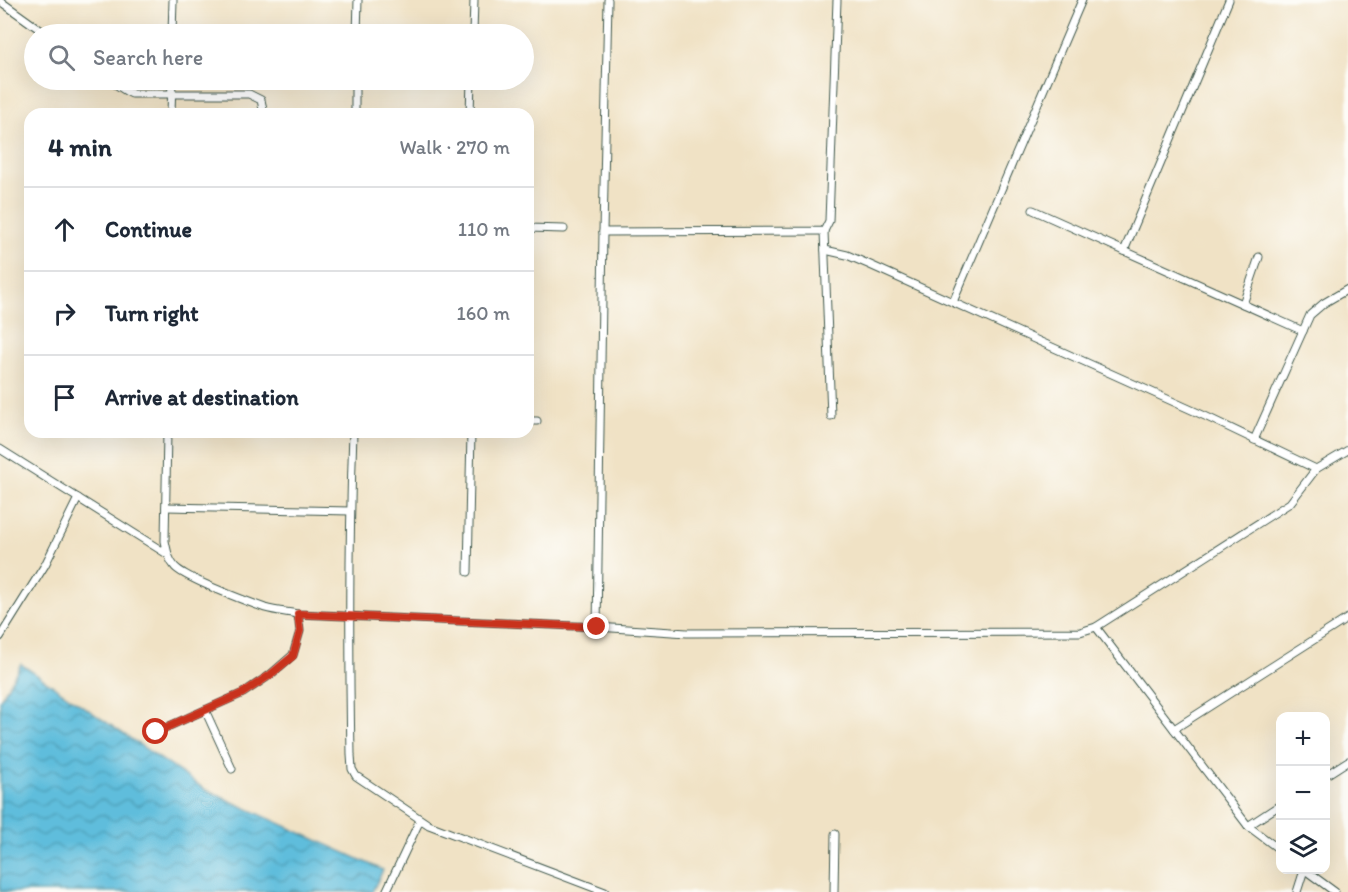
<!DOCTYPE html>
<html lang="en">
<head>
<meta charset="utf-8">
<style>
	body { margin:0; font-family:Itim,sans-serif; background:#f6f6f7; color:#1f2937 }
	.controls { position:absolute; right:18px; bottom:18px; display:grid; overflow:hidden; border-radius:12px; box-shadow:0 6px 24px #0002 }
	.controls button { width:54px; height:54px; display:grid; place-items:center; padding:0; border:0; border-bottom:2px solid #e0e1e3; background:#fff; color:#1f2937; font:30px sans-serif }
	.stop { position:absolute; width:18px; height:18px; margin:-14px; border:4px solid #c8321e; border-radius:50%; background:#fff }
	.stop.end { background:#c8321e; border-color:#fff; box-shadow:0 2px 6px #0008 }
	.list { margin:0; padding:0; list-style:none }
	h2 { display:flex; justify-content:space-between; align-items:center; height:78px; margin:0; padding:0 24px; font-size:26px }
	h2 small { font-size:20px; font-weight:400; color:#747a83 }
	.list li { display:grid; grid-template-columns:39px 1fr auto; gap:18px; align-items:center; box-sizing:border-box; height:84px; padding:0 24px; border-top:2px solid #e0e1e3 }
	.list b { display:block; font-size:22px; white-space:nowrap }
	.list em { font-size:20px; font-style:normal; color:#747a83 }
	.icon { flex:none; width:33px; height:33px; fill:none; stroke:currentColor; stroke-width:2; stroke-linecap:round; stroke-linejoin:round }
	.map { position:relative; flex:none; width:1348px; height:892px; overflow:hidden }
	.search { position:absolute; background:#fff; box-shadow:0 6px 24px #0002; left:24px; top:24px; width:510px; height:66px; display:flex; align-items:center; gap:15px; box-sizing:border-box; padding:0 21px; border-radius:33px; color:#747a83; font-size:22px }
	.panel { position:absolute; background:#fff; box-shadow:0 6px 24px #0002; left:24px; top:108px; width:510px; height:330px; border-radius:18px }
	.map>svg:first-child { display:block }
	.water { fill:url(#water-waves); stroke:#3e7d88; stroke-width:1.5 }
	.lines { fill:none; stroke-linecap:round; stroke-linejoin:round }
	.lane-casing { stroke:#3e564a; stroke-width:9 }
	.lane { stroke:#fff; stroke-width:7 }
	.route { stroke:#c8321e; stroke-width:8 }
</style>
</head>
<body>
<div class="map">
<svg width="1348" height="892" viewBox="0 0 1348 892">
	<defs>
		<pattern id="water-waves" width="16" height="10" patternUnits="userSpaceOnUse" patternTransform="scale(1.5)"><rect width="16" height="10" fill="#5ebddc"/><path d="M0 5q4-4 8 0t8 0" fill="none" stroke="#4d9bb3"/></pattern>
	</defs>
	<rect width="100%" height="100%" fill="#fdfcf7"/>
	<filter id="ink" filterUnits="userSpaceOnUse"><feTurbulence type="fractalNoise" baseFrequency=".0167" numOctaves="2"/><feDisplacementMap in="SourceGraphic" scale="12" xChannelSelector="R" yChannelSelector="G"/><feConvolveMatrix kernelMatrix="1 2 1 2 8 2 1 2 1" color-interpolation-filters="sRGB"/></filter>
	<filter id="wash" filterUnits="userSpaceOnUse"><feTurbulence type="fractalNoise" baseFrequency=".008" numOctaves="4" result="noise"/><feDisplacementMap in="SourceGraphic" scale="24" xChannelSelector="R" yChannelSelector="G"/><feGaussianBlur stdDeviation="1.35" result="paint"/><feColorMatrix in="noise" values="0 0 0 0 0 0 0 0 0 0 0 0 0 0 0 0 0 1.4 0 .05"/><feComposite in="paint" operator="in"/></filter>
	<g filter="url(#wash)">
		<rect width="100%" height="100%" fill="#f0e2c5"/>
		<polygon class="water" points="21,664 206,790 383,870 372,892 0,892 0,700"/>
	</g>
	<g filter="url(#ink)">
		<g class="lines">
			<defs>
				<g id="lane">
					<polyline points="0,1 46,34"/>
					<polyline points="172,34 173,0"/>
					<polyline points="357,34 358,0"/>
					<polyline points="473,34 474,0"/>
					<polyline points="109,80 126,91 132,94 249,94 261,100 264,114"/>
					<polyline points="171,114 172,80"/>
					<polyline points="355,114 355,80"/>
					<polyline points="470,114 471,80"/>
					<polyline points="1033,210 1303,331"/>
					<polyline points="528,228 564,229"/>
					<polyline points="824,231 831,416"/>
					<polyline points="603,232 608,0"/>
					<polyline points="825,250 847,255 868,264 1205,416 1316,469"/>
					<polyline points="1124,251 1229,0"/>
					<polyline points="953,302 1082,0"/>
					<polyline points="1243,304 1259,257"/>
					<polyline points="528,421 537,421"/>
					<path d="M167 432 165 541C167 550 168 559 175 567 187 579 246 601 265 608 275 611 287 612 298 614L597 627 687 633 1080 632 1096 627 1290 503 1316 469 1348 450"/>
					<path d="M353 432C349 540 349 647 351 755L352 769 356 776 429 825 605 892"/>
					<polyline points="1254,440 1310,315 1324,303 1348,289"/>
					<polyline points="0,449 167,554"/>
					<polyline points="166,507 350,511"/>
					<polyline points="468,572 471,432"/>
					<polyline points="597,627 603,232 824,231 829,221 837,0"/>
					<polyline points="1096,627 1248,826 1280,850"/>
					<polyline points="0,637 45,565 78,498"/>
					<polyline points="205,710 232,769"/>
					<polyline points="1174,729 1348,618"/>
					<polyline points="156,732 243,693 270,675 293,655 300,631 298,614"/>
					<polyline points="1326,775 1348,761"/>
					<polyline points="1248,826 1280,805"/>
					<polyline points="1305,870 1335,892"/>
					<polyline points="386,892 420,820"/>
					<polyline points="834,892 835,834"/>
					<polyline points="1297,892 1304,870"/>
				</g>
			</defs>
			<use href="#lane" class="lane-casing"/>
			<use href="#lane" class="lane"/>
		</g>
	</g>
	<g class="lines" filter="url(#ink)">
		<polyline class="route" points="156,732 243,693 270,675 293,656 300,631 298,614 597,627"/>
	</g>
</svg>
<div class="controls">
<button>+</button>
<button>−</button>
<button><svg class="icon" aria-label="layers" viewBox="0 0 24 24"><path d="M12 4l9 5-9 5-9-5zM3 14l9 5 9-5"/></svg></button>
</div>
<div class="stop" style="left:156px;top:732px"></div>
<div class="stop end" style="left:597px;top:627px"></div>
<div class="search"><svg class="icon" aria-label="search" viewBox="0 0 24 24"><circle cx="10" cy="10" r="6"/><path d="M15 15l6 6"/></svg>Search here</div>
<section class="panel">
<h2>4 min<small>Walk · 270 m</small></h2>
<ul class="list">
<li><svg class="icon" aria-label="ahead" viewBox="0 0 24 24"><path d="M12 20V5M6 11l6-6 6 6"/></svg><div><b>Continue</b></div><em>110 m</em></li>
<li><svg class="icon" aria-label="right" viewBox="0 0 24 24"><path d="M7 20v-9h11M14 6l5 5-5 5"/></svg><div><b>Turn right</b></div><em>160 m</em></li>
<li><svg class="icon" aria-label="arrive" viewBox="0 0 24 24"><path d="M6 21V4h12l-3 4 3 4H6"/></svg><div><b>Arrive at destination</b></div></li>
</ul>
</section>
</div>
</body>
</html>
